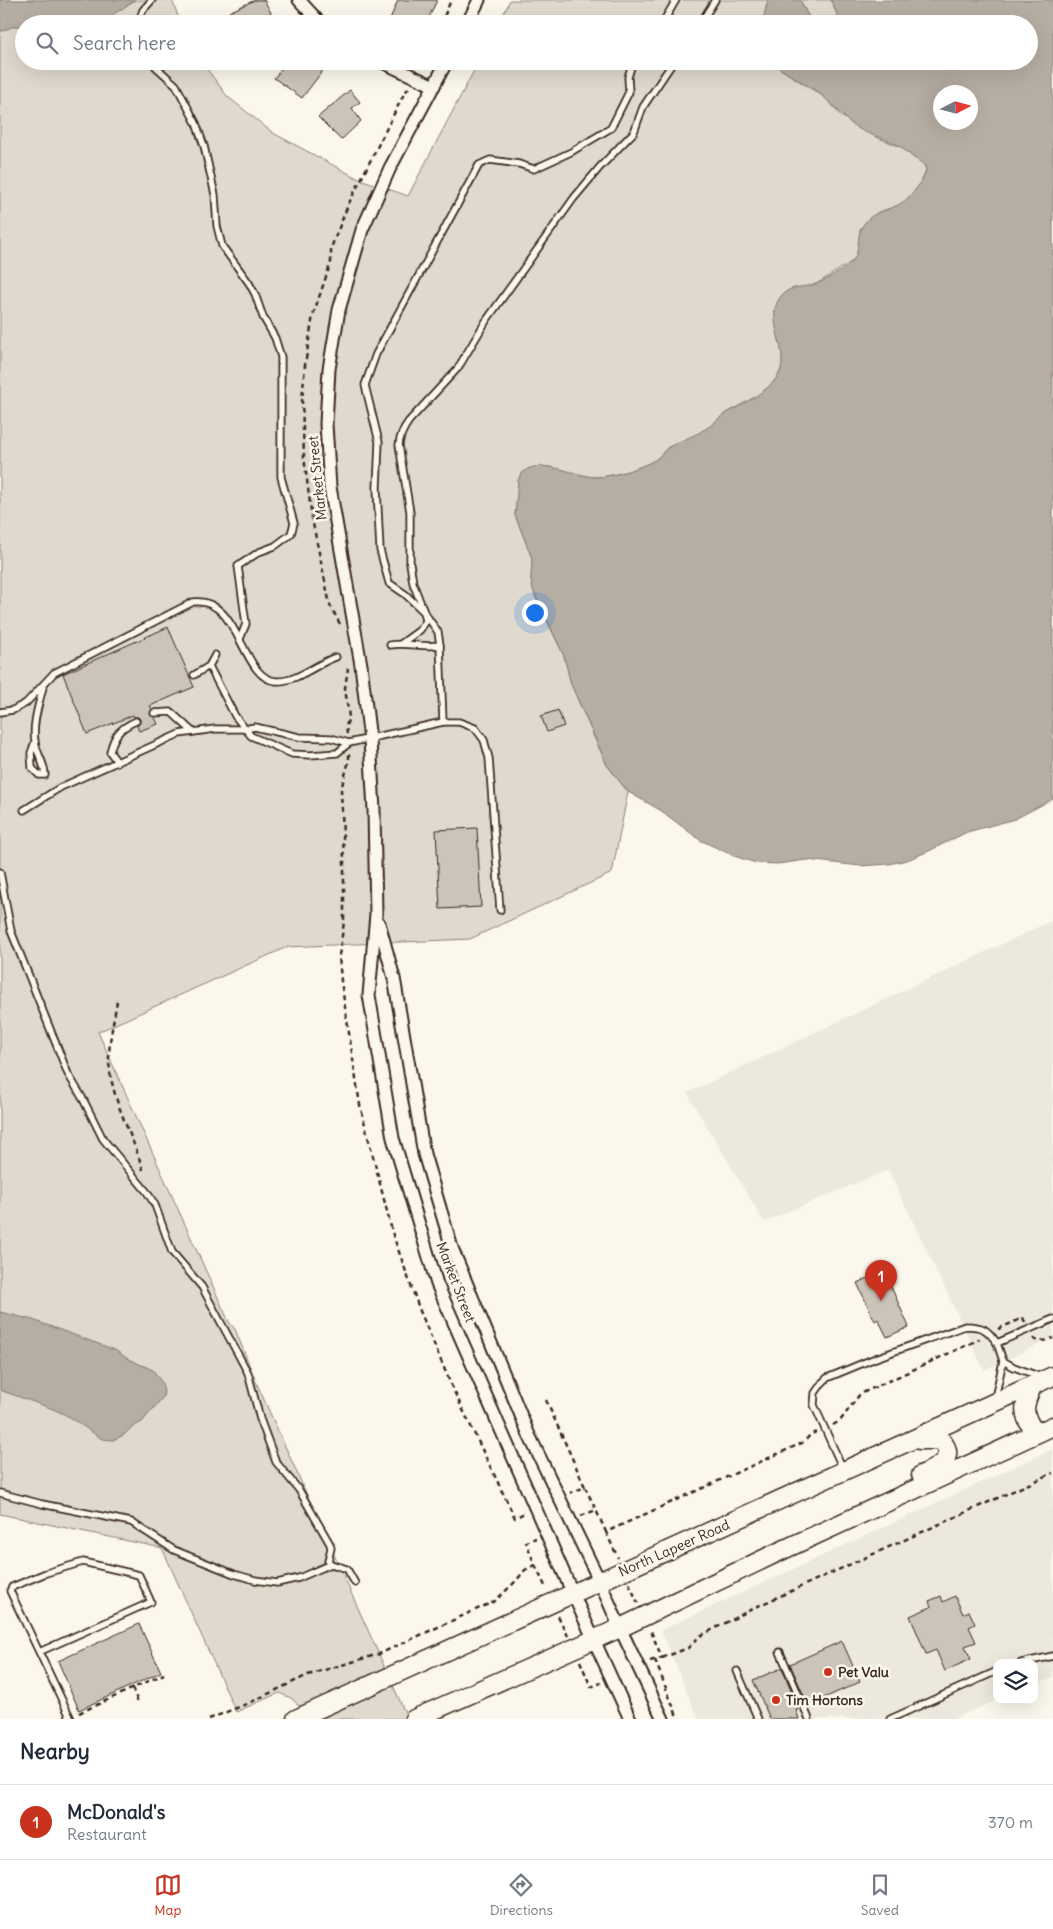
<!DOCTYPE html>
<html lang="en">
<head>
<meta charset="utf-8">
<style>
	body { margin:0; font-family:Delius,sans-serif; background:#f6f6f7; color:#1f2937 }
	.controls { position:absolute; right:15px; bottom:15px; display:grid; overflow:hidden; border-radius:10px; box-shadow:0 5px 20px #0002 }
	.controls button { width:45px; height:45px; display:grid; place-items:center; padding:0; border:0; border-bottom:1px solid #e0e1e3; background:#fff; color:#1f2937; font:25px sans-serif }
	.compass { position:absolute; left:933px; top:85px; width:45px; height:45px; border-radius:50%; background:#fff; box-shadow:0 5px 20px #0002; rotate:84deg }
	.you { position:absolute; left:534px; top:612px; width:18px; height:18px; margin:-12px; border:4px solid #fff; border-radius:50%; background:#1a73e8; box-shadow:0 0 0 8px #1a73e833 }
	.badge { display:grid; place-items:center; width:32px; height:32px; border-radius:50%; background:#c8321e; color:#fff; font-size:16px; font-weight:700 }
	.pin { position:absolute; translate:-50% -41px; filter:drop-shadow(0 1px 2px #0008) }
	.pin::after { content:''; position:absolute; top:26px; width:18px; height:15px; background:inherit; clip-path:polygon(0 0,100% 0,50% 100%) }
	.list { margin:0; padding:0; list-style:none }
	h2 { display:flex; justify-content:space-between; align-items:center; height:65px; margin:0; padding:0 20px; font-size:21px }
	h2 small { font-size:16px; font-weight:400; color:#747a83 }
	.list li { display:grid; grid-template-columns:32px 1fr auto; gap:15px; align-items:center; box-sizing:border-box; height:75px; padding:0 20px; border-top:1px solid #e0e1e3 }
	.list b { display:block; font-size:19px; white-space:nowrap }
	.list p { margin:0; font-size:16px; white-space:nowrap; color:#747a83 }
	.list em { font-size:16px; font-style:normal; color:#747a83 }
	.icon { flex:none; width:28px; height:28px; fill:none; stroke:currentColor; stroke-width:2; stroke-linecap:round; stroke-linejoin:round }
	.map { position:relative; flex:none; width:1053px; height:1719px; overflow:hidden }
	.search { position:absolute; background:#fff; box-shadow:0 5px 20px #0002; left:15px; right:15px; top:15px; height:55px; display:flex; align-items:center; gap:12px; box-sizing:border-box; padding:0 18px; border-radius:28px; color:#747a83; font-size:19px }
	.sheet { height:140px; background:#fff }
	nav { display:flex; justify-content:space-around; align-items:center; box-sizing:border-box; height:70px; border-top:1px solid #e0e1e3; background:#fff; font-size:14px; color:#747a83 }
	nav a { display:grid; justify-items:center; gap:2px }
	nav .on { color:#c8321e }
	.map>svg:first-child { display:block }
	.built { fill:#ede8dd }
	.green { fill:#dfd9ce; stroke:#8d8276 }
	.water { fill:#b6aea2; stroke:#85796d; fill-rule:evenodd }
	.building { fill:#ccc4b9; stroke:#3b2a1e }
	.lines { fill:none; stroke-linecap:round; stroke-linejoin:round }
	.lane-casing { stroke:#3b2a1e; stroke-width:9 }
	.street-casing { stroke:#3b2a1e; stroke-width:15 }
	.primary-casing { stroke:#3b2a1e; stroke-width:21 }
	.path { stroke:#3b2a1e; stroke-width:2.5; stroke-dasharray:5 4; stroke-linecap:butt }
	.lane { stroke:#fbf7ec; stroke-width:5.5 }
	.street { stroke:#fbf7ec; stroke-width:11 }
	.primary { stroke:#fbf7ec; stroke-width:18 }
	.poi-dot { fill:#c8321e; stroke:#fbf7ec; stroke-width:2 }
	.labels { text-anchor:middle; stroke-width:5; stroke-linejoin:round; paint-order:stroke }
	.street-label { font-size:14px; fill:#3b2a1e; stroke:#fbf7ec }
	.poi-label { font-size:14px; font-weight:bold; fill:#3b2a1e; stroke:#fbf7ec; text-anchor:start }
</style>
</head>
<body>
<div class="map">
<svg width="1053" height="1719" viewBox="0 0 1053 1719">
	<rect width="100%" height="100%" fill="#fbf7ec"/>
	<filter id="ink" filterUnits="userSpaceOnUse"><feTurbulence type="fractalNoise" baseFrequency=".02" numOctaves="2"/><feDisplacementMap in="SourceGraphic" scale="10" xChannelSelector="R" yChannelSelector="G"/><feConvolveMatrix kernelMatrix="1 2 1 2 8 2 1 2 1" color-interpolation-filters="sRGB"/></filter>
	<g filter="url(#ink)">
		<g class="built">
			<polygon points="1053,920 1053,1338 984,1370 888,1170 764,1222 687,1093"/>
			<polygon points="1053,1449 1053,1677 1034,1685 1034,1663 997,1663 997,1700 952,1719 698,1719 661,1630"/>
		</g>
		<g class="green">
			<path d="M0 0H172L181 24H24V61H201L227 96 273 133 357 178 408 196 479 61H773L779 68 827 99 841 116 876 137 901 147 914 158 923 163 926 170 925 175 915 191 905 201 897 206 878 212 869 219 860 229 858 254 854 260 815 285 787 291C759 312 792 350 779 374 767 395 739 404 721 417 716 420 713 424 709 427 699 434 687 440 676 445 673 446 670 446 668 447 663 451 660 457 655 460 641 468 612 477 596 477 571 477 543 455 520 475L515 515 532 558 531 580 535 596 564 656 571 684 597 744 607 765 628 792 612 873 470 939 287 947 98 1032 229 1322 235 1329 257 1384 408 1719H313L291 1698 279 1693 236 1712 162 1548 0 1514Z"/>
			<polygon points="510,0 768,0 762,24 499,24"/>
			<polygon points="800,0 831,0 841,24 814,24 807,14"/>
		</g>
		<g class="water">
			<polygon points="0,0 135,0 111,16 95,20 73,24 24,24 24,25 12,27 0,32"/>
			<polygon points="768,0 800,0 807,14 814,24 762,24"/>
			<path d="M831 0H1053V799L1015 819 967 832 929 851 907 860 889 864 861 866 806 860 778 864 756 863 734 856 700 840 660 810 628 792 607 765 571 684 564 656 533 590 531 580 532 558 515 515 518 480C530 451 575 477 596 477 612 477 641 468 655 460 661 457 664 450 669 447 681 440 695 436 707 428 713 425 717 420 722 416 739 405 771 392 780 372 790 347 761 316 783 294 792 285 806 288 816 284 826 280 837 273 846 267 866 253 851 238 867 220 876 211 888 211 898 205 908 200 922 184 925 173 929 164 918 162 913 157 909 154 905 150 901 147 890 140 877 137 865 132 849 125 840 112 827 100 814 87 794 78 779 68L773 61H835L837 65 849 66 858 61H1029V24H841ZM970 92V122H940V92Z"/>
			<polygon points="0,1312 33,1320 115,1350 128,1359 153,1370 162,1383 164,1392 163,1397 142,1422 131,1428 124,1435 113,1440 102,1439 68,1416 53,1409 0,1390"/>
		</g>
		<g class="building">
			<polygon points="255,0 264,0 277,24 236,24 229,12"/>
			<polygon points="398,0 437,0 426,24 406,24 390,19"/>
			<polygon points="288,61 330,61 302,98 274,78"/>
			<polygon points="350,90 360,102 352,108 361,121 341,140 318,117"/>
			<polygon points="168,627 194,687 150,706 152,709 150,715 155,718 158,724 139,731 137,726 140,723 140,719 138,717 134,717 133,715 87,734 63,674"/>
			<polygon points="558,710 564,726 547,732 541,716"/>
			<polygon points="477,828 481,907 440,909 436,830"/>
			<polygon points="884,1271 909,1327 887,1337 878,1319 875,1321 857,1283"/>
			<polygon points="941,1596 943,1602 955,1596 963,1614 969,1611 975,1624 969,1627 976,1642 965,1646 971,1659 945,1671 936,1650 926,1654 910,1616 931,1607 929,1601"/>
			<polygon points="139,1624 161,1672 79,1710 58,1661"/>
			<polygon points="842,1641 860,1682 808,1705 790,1664"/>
			<polygon points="782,1668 799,1709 796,1710 799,1719 770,1719 753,1680"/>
		</g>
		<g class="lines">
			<defs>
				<g id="lane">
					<polyline points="138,24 143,10 152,0"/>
					<polyline points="662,24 676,0"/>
					<polyline points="700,24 715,0"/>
					<polyline points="152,61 156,67 176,85 196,123 204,146 215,195 217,226 222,246 249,283 255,294 263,317 275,338 281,357 281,477 294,523 291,534 275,546 259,552 238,566 246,624 240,639"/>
					<polyline points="402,643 420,630 426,621 424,612 405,594 389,583 380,550 377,488 379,442 365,385 376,354 479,165 490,160 519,164 534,169 571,152 611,128 629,92 628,77 633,61"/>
					<path d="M390 645C408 642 422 648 440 645L438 632 424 612 413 583 410 563V512L399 445C400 435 403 429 409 421L458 368 486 321 574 198 600 167 634 132 643 107 674 61"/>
					<polyline points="440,645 443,722"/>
					<polyline points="215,655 209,666 235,716 251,736 292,754 310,755 337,753 349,743"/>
					<polyline points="194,675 209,666"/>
					<path d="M0 712 13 710 26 703 54 673 193 602C240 596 241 679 276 681 298 682 317 663 336 657"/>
					<polyline points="154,713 171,712 193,732"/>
					<path d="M35 742 31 753 32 768 39 775H45C45 763 36 753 35 741 32 724 39 704 43 687"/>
					<path d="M117 762 110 752C114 735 120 728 136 721"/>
					<polyline points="24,810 61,787 179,734 215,729 244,729 255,727 299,737 331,738 349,743 443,722 459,722 475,728 484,740 489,758 500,910"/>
					<polyline points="0,872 11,931 68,1074 83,1099 103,1139 147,1192 155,1205 172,1252 202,1287 248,1373 260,1419 276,1462 299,1490 330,1544 331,1548 328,1561 331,1564 347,1569 355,1583"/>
					<polyline points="1003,1361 1014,1367 1041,1377"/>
					<polyline points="995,1398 1003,1361 997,1343 1053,1319"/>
					<path d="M843 1469 814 1405 815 1393 822 1383 827 1378 873 1359 965 1326C983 1326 987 1329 997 1343"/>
					<polyline points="0,1493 42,1504 131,1522 174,1550 234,1574 255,1580 277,1583 299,1578 331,1564"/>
					<polyline points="39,1652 151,1602 139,1575 83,1562 46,1573 12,1587 10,1591 71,1719"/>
					<polyline points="780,1652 809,1719"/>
					<polyline points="1021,1663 1053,1656"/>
					<polyline points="737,1671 758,1719"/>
					<polyline points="890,1719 997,1671"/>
				</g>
				<g id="street">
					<polyline points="299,0 321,24"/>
					<polyline points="467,24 479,0"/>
					<polyline points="380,61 434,86"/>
					<polyline points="447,61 390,168 362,230 339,310 329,369 326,424 330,487 361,665 370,740 374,810 376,914 369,995 393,1138 437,1284 573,1594 630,1719"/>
					<polyline points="379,923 394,978 424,1154 452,1248 529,1435 600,1582 620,1628 663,1719"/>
				</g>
				<g id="primary">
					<path d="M1033 1385C1023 1405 1021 1415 1036 1433"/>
					<path d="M919 1440H941C958 1459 936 1468 921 1475"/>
					<polyline points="296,1719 1053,1376"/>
					<polyline points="414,1719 620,1628 772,1555 1053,1426"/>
				</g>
			</defs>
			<use href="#lane" class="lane-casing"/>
			<use href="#street" class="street-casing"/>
			<use href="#primary" class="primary-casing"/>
			<g class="path">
				<polyline points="441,24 451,0"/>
				<polyline points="340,624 330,605 312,519 304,457 302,401 305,365 313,315 331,262 331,248 348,205 405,92 410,87"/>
				<polyline points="347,734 346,726 349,717 345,688 348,668"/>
				<polyline points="349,754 349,761 341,789 344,859 344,922 339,956 341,981 360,1105 393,1235 420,1311 452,1387 515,1518 524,1513"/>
				<path d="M117 1001C114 1019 109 1040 109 1059 110 1098 132 1133 143 1170"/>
				<polyline points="998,1329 1023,1318 1025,1322"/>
				<polyline points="1034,1338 1035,1340 1044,1341 1053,1338"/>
				<polyline points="546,1400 585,1487 570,1493"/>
				<polyline points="833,1425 840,1421 860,1394 980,1339"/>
				<polyline points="585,1487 596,1510"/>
				<polyline points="581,1516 596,1510 606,1532 804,1442 810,1435 816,1432"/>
				<polyline points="606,1532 618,1558"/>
				<polyline points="535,1565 546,1588"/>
				<polyline points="629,1583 638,1603"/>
				<polyline points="558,1616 568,1636"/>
				<polyline points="662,1658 688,1648 700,1636 758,1606 1053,1473"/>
				<polyline points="655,1660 678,1719"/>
				<polyline points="580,1661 591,1687 601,1683"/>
				<polyline points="650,1661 662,1658 650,1629"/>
				<polyline points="132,1688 138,1702"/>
				<polyline points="79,1713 164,1674"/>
				<polyline points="209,1719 249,1703 308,1675 379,1654 495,1601 516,1581 525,1570 535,1565 526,1542 536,1538"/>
			</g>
			<use href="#lane" class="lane"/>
			<use href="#street" class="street"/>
			<use href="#primary" class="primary"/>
		</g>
	</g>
	<g class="poi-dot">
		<circle cx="828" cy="1672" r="5"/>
		<circle cx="776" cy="1700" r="5"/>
	</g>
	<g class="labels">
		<g class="street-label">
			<text transform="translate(317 478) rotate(-96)" y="5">Market Street</text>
			<text transform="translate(456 1282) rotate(69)" y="5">Market Street</text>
			<text transform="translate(674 1548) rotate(-24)" y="5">North Lapeer Road</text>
		</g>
		<g class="poi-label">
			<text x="838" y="1677">Pet Valu</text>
			<text x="786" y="1705">Tim Hortons</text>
		</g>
	</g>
</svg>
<div class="controls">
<button><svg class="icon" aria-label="layers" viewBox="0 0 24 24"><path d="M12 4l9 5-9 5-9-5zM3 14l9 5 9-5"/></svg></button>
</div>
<svg class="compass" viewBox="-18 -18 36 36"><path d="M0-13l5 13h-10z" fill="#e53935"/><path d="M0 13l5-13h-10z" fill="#747a83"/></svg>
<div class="you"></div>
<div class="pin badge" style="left:881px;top:1301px">1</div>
<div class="search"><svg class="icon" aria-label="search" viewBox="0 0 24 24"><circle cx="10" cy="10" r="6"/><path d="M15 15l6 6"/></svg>Search here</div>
</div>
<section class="sheet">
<h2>Nearby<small></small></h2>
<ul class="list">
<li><span class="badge">1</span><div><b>McDonald's</b><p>Restaurant</p></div><em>370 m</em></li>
</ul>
</section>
<nav>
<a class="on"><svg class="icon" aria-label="map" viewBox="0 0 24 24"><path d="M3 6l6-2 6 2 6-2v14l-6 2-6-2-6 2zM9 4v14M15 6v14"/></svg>Map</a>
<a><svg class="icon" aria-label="directions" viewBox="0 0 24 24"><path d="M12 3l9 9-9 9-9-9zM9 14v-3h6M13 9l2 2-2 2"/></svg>Directions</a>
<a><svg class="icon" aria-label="saved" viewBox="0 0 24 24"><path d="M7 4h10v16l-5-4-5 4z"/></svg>Saved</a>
</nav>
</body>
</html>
